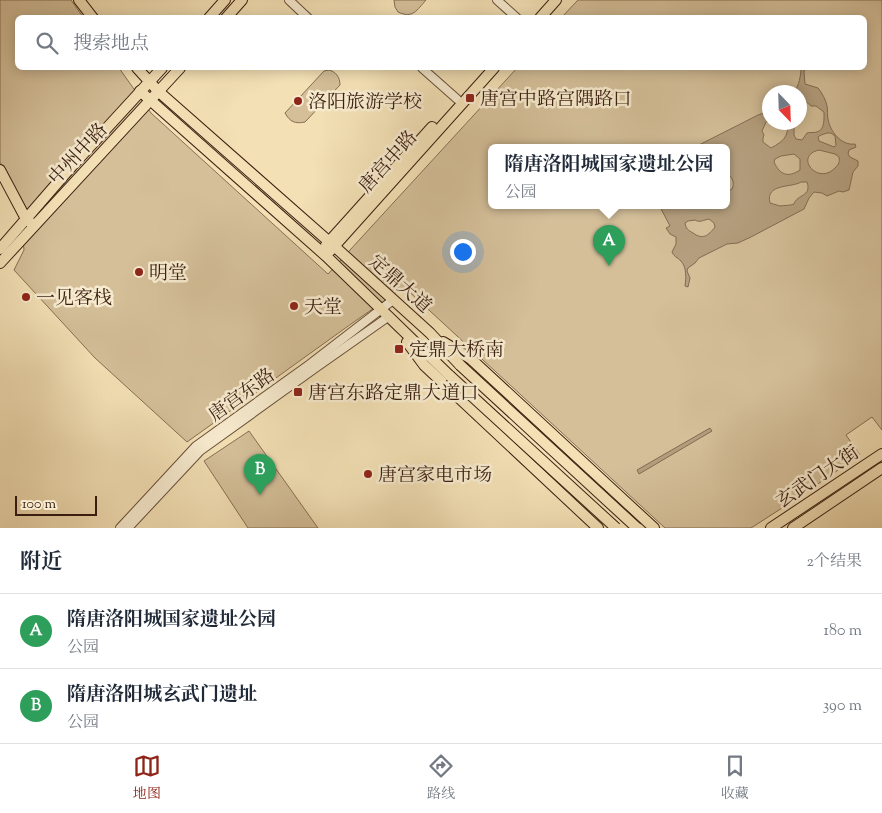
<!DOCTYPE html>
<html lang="zh">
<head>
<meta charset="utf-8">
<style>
	body { margin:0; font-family:"Sorts Mill Goudy","Noto Serif SC",serif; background:#f6f6f7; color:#1f2937 }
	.compass { position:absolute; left:762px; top:85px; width:45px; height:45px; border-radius:50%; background:#fff; box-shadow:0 2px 12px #0003; rotate:157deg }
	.scale { position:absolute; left:15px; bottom:12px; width:82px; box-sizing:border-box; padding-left:5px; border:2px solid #3a1e10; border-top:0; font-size:14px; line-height:18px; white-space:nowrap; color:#3a1e10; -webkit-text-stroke:4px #f7ebcf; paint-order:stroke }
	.you { position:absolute; left:462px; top:251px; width:18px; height:18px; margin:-12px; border:4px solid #fff; border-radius:50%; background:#1a73e8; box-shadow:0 0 0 8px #1a73e833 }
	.badge { display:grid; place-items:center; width:32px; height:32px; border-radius:50%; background:#8f2418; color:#fff; font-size:16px; font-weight:700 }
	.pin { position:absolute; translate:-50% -41px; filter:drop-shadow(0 1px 2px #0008) }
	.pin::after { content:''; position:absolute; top:26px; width:18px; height:15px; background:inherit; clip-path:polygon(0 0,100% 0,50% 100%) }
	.popup { position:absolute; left:488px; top:144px; width:242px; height:65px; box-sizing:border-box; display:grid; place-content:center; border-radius:8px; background:#fff; filter:drop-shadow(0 1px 4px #0005); font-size:16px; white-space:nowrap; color:#747a83 }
	.popup b { font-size:19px; color:#1f2937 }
	.popup::after { content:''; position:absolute; left:50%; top:100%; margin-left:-10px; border:10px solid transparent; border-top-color:#fff }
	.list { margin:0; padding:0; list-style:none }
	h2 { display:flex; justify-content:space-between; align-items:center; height:65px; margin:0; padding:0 20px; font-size:21px }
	h2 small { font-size:16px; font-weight:400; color:#747a83 }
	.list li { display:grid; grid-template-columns:32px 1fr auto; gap:15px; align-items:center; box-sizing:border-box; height:75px; padding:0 20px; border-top:1px solid #e0e1e3 }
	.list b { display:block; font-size:19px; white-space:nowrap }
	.list p { margin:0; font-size:16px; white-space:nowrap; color:#747a83 }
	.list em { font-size:16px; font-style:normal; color:#747a83 }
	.icon { flex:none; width:28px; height:28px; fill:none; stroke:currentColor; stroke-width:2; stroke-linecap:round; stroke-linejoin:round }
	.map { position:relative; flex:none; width:882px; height:528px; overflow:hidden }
	.search { position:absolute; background:#fff; box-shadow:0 2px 12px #0003; left:15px; right:15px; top:15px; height:55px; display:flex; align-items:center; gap:12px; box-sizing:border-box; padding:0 18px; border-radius:8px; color:#747a83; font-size:19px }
	.sheet { height:215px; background:#fff }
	nav { display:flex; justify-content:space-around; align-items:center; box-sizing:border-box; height:70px; border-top:1px solid #e0e1e3; background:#fff; font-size:14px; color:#747a83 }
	nav a { display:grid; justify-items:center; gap:2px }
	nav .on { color:#8f2418 }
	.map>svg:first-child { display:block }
	.green { fill:#d4bf99; stroke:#876e54; fill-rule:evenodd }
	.water { fill:#b49e7d; stroke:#836b51; fill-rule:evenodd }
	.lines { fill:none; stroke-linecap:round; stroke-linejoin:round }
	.minor-casing { stroke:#684e39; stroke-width:10 }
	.major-casing { stroke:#3a1e10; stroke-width:12 }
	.minor { stroke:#f7ebcf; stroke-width:8 }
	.major { stroke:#f3e0b5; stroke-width:10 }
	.major-bridge-casing { stroke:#3a1e10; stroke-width:12; stroke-linecap:butt }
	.major-bridge { stroke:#f3e0b5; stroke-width:10 }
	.poi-dot { fill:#8f2418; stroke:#f7ebcf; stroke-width:2 }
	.labels { text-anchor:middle; stroke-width:5; stroke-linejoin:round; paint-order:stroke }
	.poi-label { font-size:19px; fill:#3a1e10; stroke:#f7ebcf; text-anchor:start }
	.street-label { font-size:19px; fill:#3a1e10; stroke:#f7ebcf }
</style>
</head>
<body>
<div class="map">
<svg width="882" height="528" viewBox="0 0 882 528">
	<rect width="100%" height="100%" fill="#f3e0b5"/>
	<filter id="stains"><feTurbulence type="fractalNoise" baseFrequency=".004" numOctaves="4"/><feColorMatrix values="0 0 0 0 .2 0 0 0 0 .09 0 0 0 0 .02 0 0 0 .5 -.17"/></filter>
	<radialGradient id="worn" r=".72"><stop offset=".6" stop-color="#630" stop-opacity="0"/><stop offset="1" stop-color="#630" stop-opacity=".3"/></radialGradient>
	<g class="green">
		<path d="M0 0H71L83 17 18 18V68H119L151 113 328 274 517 68H864V18L562 17 578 0H882V430L872 417 846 435 860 455 793 501 751 528H665L404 287C331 337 259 391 187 442L95 358 14 270 24 250 19 199 0 162ZM770 92H800V122H770ZM492 147H726V205H492Z"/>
		<path d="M394 0H426C417 10 413 19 398 12L395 7Z"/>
		<path d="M329 70C336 72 340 77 340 85L305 122C295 124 290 122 285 113L324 71Z"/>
		<polygon points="249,431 318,528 248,528 204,461"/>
	</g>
	<g class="water">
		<path d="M801 68H805L804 72 805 84 818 88C822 93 826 100 827 106 828 110 827 115 828 119 830 131 841 146 855 144L856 147 849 150 848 154 850 157 858 161V166L853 172 849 190 843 192 839 191 827 196 822 193 814 192 809 198 804 209 751 237 738 243 727 244 699 258 695 263 688 268 687 271 690 278 688 287 685 286C686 278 687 268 681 261 677 257 674 257 672 252L676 244V237L670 234 666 228 670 226 659 205 674 206 677 205H726C726 198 725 192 732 189 735 183 732 176 727 174L726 147H695L758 115 769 111V119L766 122 762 131 764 135 763 138V142L771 148C784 141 788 137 788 123H794V135L796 139 802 140 807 133C810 132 814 133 817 132 825 130 824 118 824 112L816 106H811C808 103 804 100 800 101V92H794C799 86 801 75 801 68ZM827 133H831L835 136 836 145 834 147 819 141 818 137 821 135ZM819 150 835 154 839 157C840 162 839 164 835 168 818 186 793 156 819 150ZM794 154 800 159V170C788 178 780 175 774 162L775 159 781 156ZM801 182H807C812 197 797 194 794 204 789 206 785 205 780 206L770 203C765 183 792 188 801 182ZM709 219 714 223 715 227C708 236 703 240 693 233 688 230 686 229 685 223L688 221 695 220C700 223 703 220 709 219Z"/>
		<polygon points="710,428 712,431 639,474 637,470"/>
	</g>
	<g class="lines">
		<defs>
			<g id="minor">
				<polyline points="289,0 308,18"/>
				<polyline points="497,0 517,18"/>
				<polyline points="422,68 457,99"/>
				<polyline points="120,528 196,446 310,364 393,300"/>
				<polyline points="128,528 200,451 314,369 388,317"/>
			</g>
			<g id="major">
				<polyline points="79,0 93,18"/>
				<polyline points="209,18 225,0"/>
				<polyline points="226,18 242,0"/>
				<polyline points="540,18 556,0"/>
				<polyline points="137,68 158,91 334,246 430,333 460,365"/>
				<polyline points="140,91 326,256 450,376"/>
				<polyline points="0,170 26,219 30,222"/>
				<polyline points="326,245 432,127"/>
				<polyline points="0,249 72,166 162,68"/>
				<polyline points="330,251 494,68"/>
				<polyline points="0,263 180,68"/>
				<polyline points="407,342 424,365 598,528"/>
				<polyline points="443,342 471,359 654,528"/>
				<polyline points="771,528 882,454"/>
				<polyline points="793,528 882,468"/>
			</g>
		</defs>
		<use href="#minor" class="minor-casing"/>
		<use href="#major" class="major-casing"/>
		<use href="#minor" class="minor"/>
		<use href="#major" class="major"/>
		<defs>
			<g id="major-bridge">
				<polyline points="460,365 637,528"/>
				<polyline points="450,376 616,528"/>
			</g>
		</defs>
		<use href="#major-bridge" class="major-bridge-casing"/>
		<use href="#major-bridge" class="major-bridge"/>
	</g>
	<g class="poi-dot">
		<rect x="465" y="93" width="10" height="10" rx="2.5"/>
		<circle cx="298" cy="101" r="5"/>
		<circle cx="139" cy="272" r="5"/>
		<circle cx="26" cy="297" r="5"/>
		<circle cx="294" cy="306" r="5"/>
		<rect x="394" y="344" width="10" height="10" rx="2.5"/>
		<rect x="293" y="387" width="10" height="10" rx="2.5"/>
		<circle cx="368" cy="474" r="5"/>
	</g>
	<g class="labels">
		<g class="poi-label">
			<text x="480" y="105">唐宫中路宫隅路口</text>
			<text x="308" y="108">洛阳旅游学校</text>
			<text x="149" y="279">明堂</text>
			<text x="36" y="304">一见客栈</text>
			<text x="304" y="313">天堂</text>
			<text x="409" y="356">定鼎大桥南</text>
			<text x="308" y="399">唐宫东路定鼎大道口</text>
			<text x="378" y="481">唐宫家电市场</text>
		</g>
		<g class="street-label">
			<text transform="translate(77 153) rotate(-47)" y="7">中州中路</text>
			<text transform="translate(387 161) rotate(-48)" y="7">唐宫中路</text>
			<text transform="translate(401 283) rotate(42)" y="7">定鼎大道</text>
			<text transform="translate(241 394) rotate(-36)" y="7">唐宫东路</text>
			<text transform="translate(817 476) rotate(-34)" y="7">玄武门大街</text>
		</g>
	</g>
	<rect width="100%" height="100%" filter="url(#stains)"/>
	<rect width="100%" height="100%" fill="url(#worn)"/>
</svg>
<svg class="compass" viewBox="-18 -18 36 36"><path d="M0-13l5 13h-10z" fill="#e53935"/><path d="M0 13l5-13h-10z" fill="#747a83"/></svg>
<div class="scale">100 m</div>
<div class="you"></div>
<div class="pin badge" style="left:609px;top:266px;background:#2e9e5b">A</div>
<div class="popup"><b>隋唐洛阳城国家遗址公园</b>公园</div>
<div class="pin badge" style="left:260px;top:495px;background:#2e9e5b">B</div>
<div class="search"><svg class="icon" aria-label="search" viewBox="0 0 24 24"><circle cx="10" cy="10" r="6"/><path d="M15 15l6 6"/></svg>搜索地点</div>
</div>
<section class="sheet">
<h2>附近<small>2个结果</small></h2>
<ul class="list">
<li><span class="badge" style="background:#2e9e5b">A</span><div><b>隋唐洛阳城国家遗址公园</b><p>公园</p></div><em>180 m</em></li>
<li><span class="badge" style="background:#2e9e5b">B</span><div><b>隋唐洛阳城玄武门遗址</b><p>公园</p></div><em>390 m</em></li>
</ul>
</section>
<nav>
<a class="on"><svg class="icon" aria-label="map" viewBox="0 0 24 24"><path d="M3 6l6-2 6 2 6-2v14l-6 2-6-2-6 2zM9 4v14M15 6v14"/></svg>地图</a>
<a><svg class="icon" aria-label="directions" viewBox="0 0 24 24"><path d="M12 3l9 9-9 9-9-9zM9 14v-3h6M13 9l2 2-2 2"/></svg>路线</a>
<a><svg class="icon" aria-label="saved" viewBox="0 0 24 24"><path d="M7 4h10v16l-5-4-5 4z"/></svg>收藏</a>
</nav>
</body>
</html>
